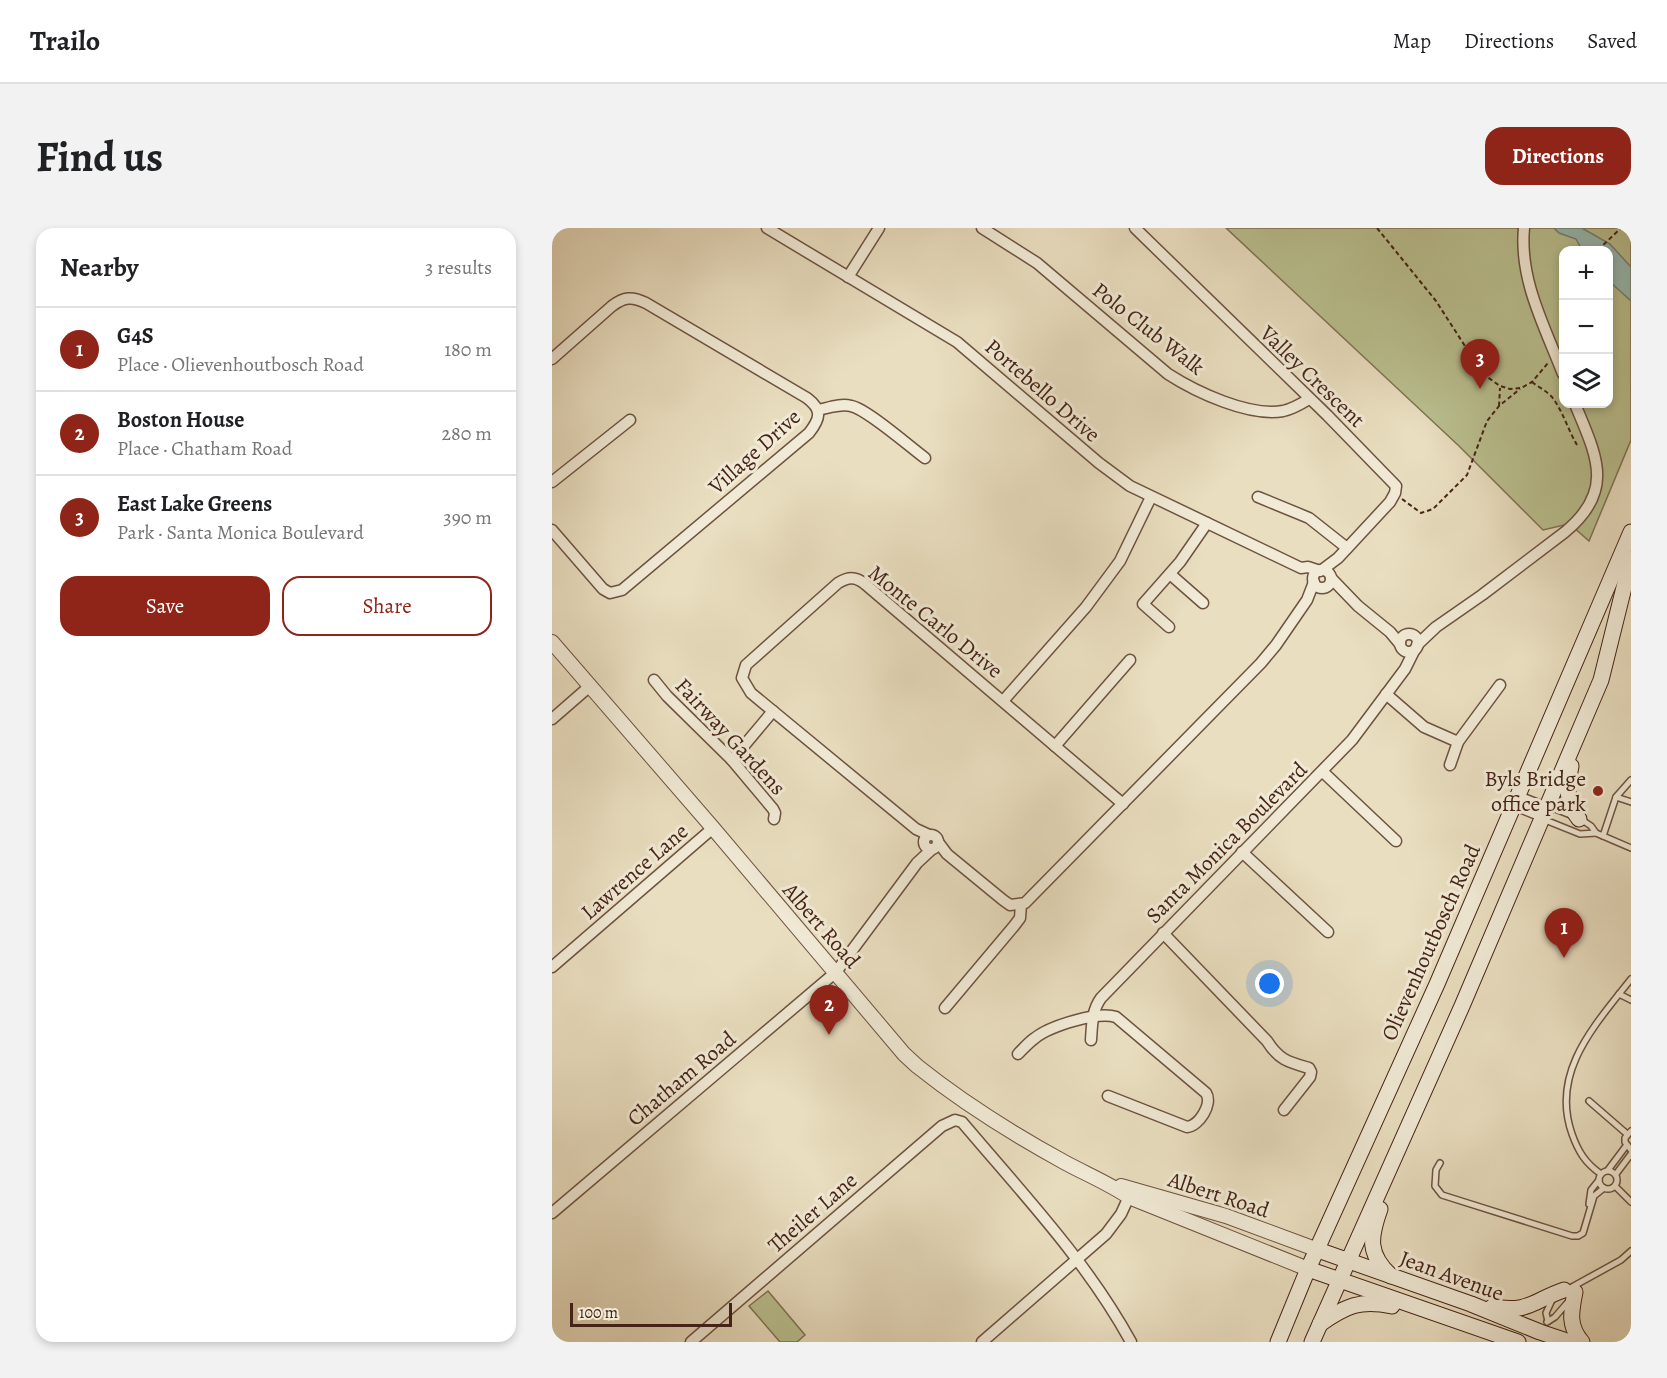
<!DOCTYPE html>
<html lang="en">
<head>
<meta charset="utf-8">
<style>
	body { margin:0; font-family:Alegreya,serif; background:#f2f2f2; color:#202124 }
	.controls { position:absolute; right:18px; top:18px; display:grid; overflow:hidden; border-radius:12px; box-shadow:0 3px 9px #0003 }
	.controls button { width:54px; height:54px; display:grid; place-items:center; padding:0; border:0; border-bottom:2px solid #e0e0e0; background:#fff; color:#202124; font:30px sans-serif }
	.scale { position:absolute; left:18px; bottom:15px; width:162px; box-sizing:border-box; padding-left:6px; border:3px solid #452316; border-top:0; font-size:16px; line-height:21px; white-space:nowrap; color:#452316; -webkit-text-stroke:4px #f1ead6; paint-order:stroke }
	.you { position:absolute; left:718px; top:756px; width:21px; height:21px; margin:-15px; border:4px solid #fff; border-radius:50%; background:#1a73e8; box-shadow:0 0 0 9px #1a73e833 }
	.badge { display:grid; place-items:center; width:39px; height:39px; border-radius:50%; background:#8f2418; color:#fff; font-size:20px; font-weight:700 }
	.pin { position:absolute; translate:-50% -50px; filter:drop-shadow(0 2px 3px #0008) }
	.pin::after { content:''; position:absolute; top:32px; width:21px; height:18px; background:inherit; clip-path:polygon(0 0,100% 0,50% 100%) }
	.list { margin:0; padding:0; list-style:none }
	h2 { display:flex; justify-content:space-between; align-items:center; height:78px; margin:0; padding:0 24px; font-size:26px }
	h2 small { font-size:20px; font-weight:400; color:#757577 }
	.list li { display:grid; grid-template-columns:39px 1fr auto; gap:18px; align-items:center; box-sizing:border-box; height:84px; padding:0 24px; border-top:2px solid #e0e0e0 }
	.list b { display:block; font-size:22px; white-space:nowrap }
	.list p { margin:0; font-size:20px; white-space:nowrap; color:#757577 }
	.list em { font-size:20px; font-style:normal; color:#757577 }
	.actions { display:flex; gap:12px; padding:18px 24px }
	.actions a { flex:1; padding:14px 0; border:2px solid #8f2418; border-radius:18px; text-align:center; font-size:21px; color:#8f2418 }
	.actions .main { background:#8f2418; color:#fff }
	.icon { flex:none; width:33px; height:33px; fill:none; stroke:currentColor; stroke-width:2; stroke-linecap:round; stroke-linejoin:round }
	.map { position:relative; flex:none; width:1079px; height:1114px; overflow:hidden; border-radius:18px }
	header { display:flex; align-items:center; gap:36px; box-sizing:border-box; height:84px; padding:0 30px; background:#fff; border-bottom:2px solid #e0e0e0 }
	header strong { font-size:28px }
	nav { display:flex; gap:33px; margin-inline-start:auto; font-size:21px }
	.intro { display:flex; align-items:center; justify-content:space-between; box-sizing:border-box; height:144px; padding:0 36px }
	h1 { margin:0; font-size:42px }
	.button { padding:15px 27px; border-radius:18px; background:#8f2418; color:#fff; font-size:21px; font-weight:700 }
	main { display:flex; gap:36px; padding:0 36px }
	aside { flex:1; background:#fff; border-radius:18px; box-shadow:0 3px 9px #0003 }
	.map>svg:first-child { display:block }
	.green { fill:#bac090; stroke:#807253; stroke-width:1.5; fill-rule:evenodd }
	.water { fill:#97bcb4; stroke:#767f75; stroke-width:1.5 }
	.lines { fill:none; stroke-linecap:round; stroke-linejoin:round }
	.service-casing { stroke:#6e5240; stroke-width:8 }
	.minor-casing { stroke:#6e5240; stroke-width:13 }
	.tertiary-casing { stroke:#6e5240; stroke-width:16 }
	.secondary-casing { stroke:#452316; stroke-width:17 }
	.path { stroke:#452316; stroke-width:2; stroke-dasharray:4.5 3; stroke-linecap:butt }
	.service { stroke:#f1ead6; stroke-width:5 }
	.minor { stroke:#f1ead6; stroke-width:10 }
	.tertiary { stroke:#f1ead6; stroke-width:14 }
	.secondary { stroke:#f1ead6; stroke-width:15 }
	.poi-dot { fill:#8f2418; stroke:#f1ead6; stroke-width:2 }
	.labels { text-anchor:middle; stroke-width:6; stroke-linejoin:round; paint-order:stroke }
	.street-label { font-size:22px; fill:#452316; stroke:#f1ead6 }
	.poi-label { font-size:22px; fill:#452316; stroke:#f1ead6; text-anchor:end }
</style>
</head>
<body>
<header>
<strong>Trailo</strong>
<nav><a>Map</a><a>Directions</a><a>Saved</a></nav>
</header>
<div class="intro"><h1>Find us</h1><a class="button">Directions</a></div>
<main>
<aside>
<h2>Nearby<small>3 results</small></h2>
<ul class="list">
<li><span class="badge">1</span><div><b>G4S</b><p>Place · Olievenhoutbosch Road</p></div><em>180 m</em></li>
<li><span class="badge">2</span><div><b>Boston House</b><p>Place · Chatham Road</p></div><em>280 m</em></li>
<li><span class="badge">3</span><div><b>East Lake Greens</b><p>Park · Santa Monica Boulevard</p></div><em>390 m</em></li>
</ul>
<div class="actions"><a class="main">Save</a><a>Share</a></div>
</aside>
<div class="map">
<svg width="1079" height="1114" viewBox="0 0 1079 1114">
	<rect width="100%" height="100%" fill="#e9dec0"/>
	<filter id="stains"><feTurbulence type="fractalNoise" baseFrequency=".00333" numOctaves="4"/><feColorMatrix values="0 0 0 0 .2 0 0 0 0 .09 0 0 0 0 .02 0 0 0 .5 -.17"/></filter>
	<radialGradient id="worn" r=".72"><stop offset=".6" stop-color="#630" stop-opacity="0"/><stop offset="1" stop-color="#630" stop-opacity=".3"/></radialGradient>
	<g class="green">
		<path d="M674 0H1079V212L1037 313 1020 298 1021 295 991 302 907 218ZM1011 22H1056V176H1011Z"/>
		<polygon points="216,1063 253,1107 245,1114 228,1114 197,1078"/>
	</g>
	<polygon class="water" points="1002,0 1030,0 1058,16 1079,39 1079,73 1057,53 1056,22 1030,22 1024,11 1007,5"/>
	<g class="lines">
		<defs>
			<g id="service">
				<polyline points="968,567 1021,588"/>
				<polyline points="1064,569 1079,574"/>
				<polyline points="961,579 1028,606 1044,605"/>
				<polyline points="1030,592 1039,598 1044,605 1079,620"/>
				<polyline points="1051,608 1064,569 1079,552"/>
				<polyline points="1067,766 1079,772"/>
				<polyline points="1037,873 1075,906"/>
				<polyline points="1079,903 1073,910 1073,914 1079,922"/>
				<polyline points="888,935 884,942 883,958 890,967 1020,1008 1026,1008 1031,1005 1042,968 1052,960"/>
				<polyline points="1056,942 1074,918"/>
				<circle cx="1056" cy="952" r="9"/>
				<path d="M1049 946C1033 935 1026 923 1020 906 998 844 1043 797 1079 751"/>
				<polyline points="1064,946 1079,926"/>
				<polyline points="1063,958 1079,974"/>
				<polyline points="1037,976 1039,962 1047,952"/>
				<polyline points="1020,1059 1069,1032 1079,1023"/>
				<polyline points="996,1093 994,1085 1000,1072"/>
				<polyline points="995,1094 1003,1089 1016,1074"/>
			</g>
			<g id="minor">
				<polyline points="215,0 405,114 547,235 578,258 749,340 756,339 768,343"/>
				<path d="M430 0 485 35 616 146C644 164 697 189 731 183 741 181 749 176 757 171"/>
				<polyline points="583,0 775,187 844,258 843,265 838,274 786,330 770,342"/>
				<path d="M972 0C967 52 993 99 1011 146"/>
				<polyline points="296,49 327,0"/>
				<path d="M0 131 60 78C72 69 80 68 94 75L255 170C271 182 268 191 257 205L70 362 58 365 51 361 0 302"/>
				<path d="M266 182C276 180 289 175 299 178 315 181 358 219 373 230"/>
				<polyline points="0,254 78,192"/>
				<polyline points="706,269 757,290 795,320"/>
				<circle cx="770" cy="351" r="9"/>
				<polyline points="618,346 651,375"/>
				<polyline points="779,350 806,378 838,404 848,416"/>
				<polyline points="617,399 591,376 628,334 655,295"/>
				<circle cx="857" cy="415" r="9"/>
				<path d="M865 417 884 399 930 367 1013 304C1064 262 1044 227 1023 176"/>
				<polyline points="102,452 115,468 180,532 221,581 223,585 222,591"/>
				<polyline points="834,466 872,499 906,514"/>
				<polyline points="451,473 534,379 568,333 599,269"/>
				<polyline points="0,491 38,458"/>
				<polyline points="503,518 578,432"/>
				<polyline points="180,532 221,483"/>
				<polyline points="898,537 906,514 948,457"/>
				<polyline points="771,544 844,613"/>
				<circle cx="379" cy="614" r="7"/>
				<path d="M377 607 364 601 199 465 190 450 194 437 286 355C296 349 303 348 313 356L571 576"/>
				<polyline points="386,614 395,626 451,672 458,677 473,675 709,435 724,417 755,372 762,354"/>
				<polyline points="690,624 776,704"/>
				<path d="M611 705 715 813C727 832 736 834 757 840L759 844 758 849 732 882"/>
				<polyline points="0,739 161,600"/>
				<polyline points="393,780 462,698 468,690 469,676"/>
				<path d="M539 812C540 797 540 782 549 770L800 512 853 441 863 421"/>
				<path d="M466 826C471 821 477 814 483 810 498 798 546 783 564 789L654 865C661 876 647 898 635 899L556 868"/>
				<polyline points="0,985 284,744 365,635 379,622"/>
				<path d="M139 1114 390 898 403 892 410 894C470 965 534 1032 579 1114"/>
				<polyline points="430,1114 554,1006 569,986 580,962"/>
			</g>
			<g id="tertiary">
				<path d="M0 414 161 600 352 826 365 838C410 874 461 906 512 934 534 946 556 955 577 969L756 1041"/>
				<polyline points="569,958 674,988 766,1022"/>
			</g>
			<g id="secondary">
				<path d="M1019 538C1015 558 1013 574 1027 591"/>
				<path d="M828 981C818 1009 815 1026 839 1048"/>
				<polyline points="766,1022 919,1076 988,1104 1018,1114"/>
				<polyline points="756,1041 966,1114"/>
				<path d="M1023 1064C1019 1084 1016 1098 1030 1114"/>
				<path d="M940 1079C978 1085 980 1073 1012 1062"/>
				<path d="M768 1096C794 1078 808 1071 840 1078"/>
				<polyline points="726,1114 756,1041 885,756 1079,304"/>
				<polyline points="760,1114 910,778 1049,452 1079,331"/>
			</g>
		</defs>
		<use href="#service" class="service-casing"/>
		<use href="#minor" class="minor-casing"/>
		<use href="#tertiary" class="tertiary-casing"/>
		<use href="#secondary" class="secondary-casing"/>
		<g class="path">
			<polyline points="825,0 884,73 931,146 948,158 958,161 969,160 980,154 996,135"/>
			<polyline points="1046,22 1069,0"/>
			<path d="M980 154C986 159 995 163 1000 169 1011 183 1016 202 1025 217"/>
			<polyline points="947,178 948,160"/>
			<polyline points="850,271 869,285 881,281 915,247 935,193 947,178 968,161"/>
		</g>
		<use href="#service" class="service"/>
		<use href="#minor" class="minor"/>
		<use href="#tertiary" class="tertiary"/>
		<use href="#secondary" class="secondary"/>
	</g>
	<circle class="poi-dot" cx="1046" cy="563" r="6"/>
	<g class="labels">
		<g class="street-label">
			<text transform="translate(597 100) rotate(38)" y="8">Polo Club Walk</text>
			<text transform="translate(761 148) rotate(44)" y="8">Valley Crescent</text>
			<text transform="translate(491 162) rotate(41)" y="8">Portebello Drive</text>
			<text transform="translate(202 223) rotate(-42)" y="8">Village Drive</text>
			<text transform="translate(384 393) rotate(39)" y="8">Monte Carlo Drive</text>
			<text transform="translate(179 508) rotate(47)" y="8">Fairway Gardens</text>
			<text transform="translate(674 614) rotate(-45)" y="8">Santa Monica Boulevard</text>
			<text transform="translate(82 643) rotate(-41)" y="8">Lawrence Lane</text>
			<text transform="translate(270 697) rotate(49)" y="8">Albert Road</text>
			<text transform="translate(878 714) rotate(-66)" y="8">Olievenhoutbosch Road</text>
			<text transform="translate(129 850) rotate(-40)" y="8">Chatham Road</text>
			<text transform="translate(667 966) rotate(18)" y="8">Albert Road</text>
			<text transform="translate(260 984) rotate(-41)" y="8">Theiler Lane</text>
			<text transform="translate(900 1047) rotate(20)" y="8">Jean Avenue</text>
		</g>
		<g class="poi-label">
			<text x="1034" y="558">Byls Bridge<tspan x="1034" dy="25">office park</tspan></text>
		</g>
	</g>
	<rect width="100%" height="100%" filter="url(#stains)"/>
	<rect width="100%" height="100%" fill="url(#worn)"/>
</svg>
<div class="controls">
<button>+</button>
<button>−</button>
<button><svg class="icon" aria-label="layers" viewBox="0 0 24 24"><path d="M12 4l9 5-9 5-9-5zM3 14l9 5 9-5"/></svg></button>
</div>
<div class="scale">100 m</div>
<div class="you"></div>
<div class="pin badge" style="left:1012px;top:730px">1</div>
<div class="pin badge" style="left:277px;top:807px">2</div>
<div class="pin badge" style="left:928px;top:161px">3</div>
</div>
</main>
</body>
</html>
